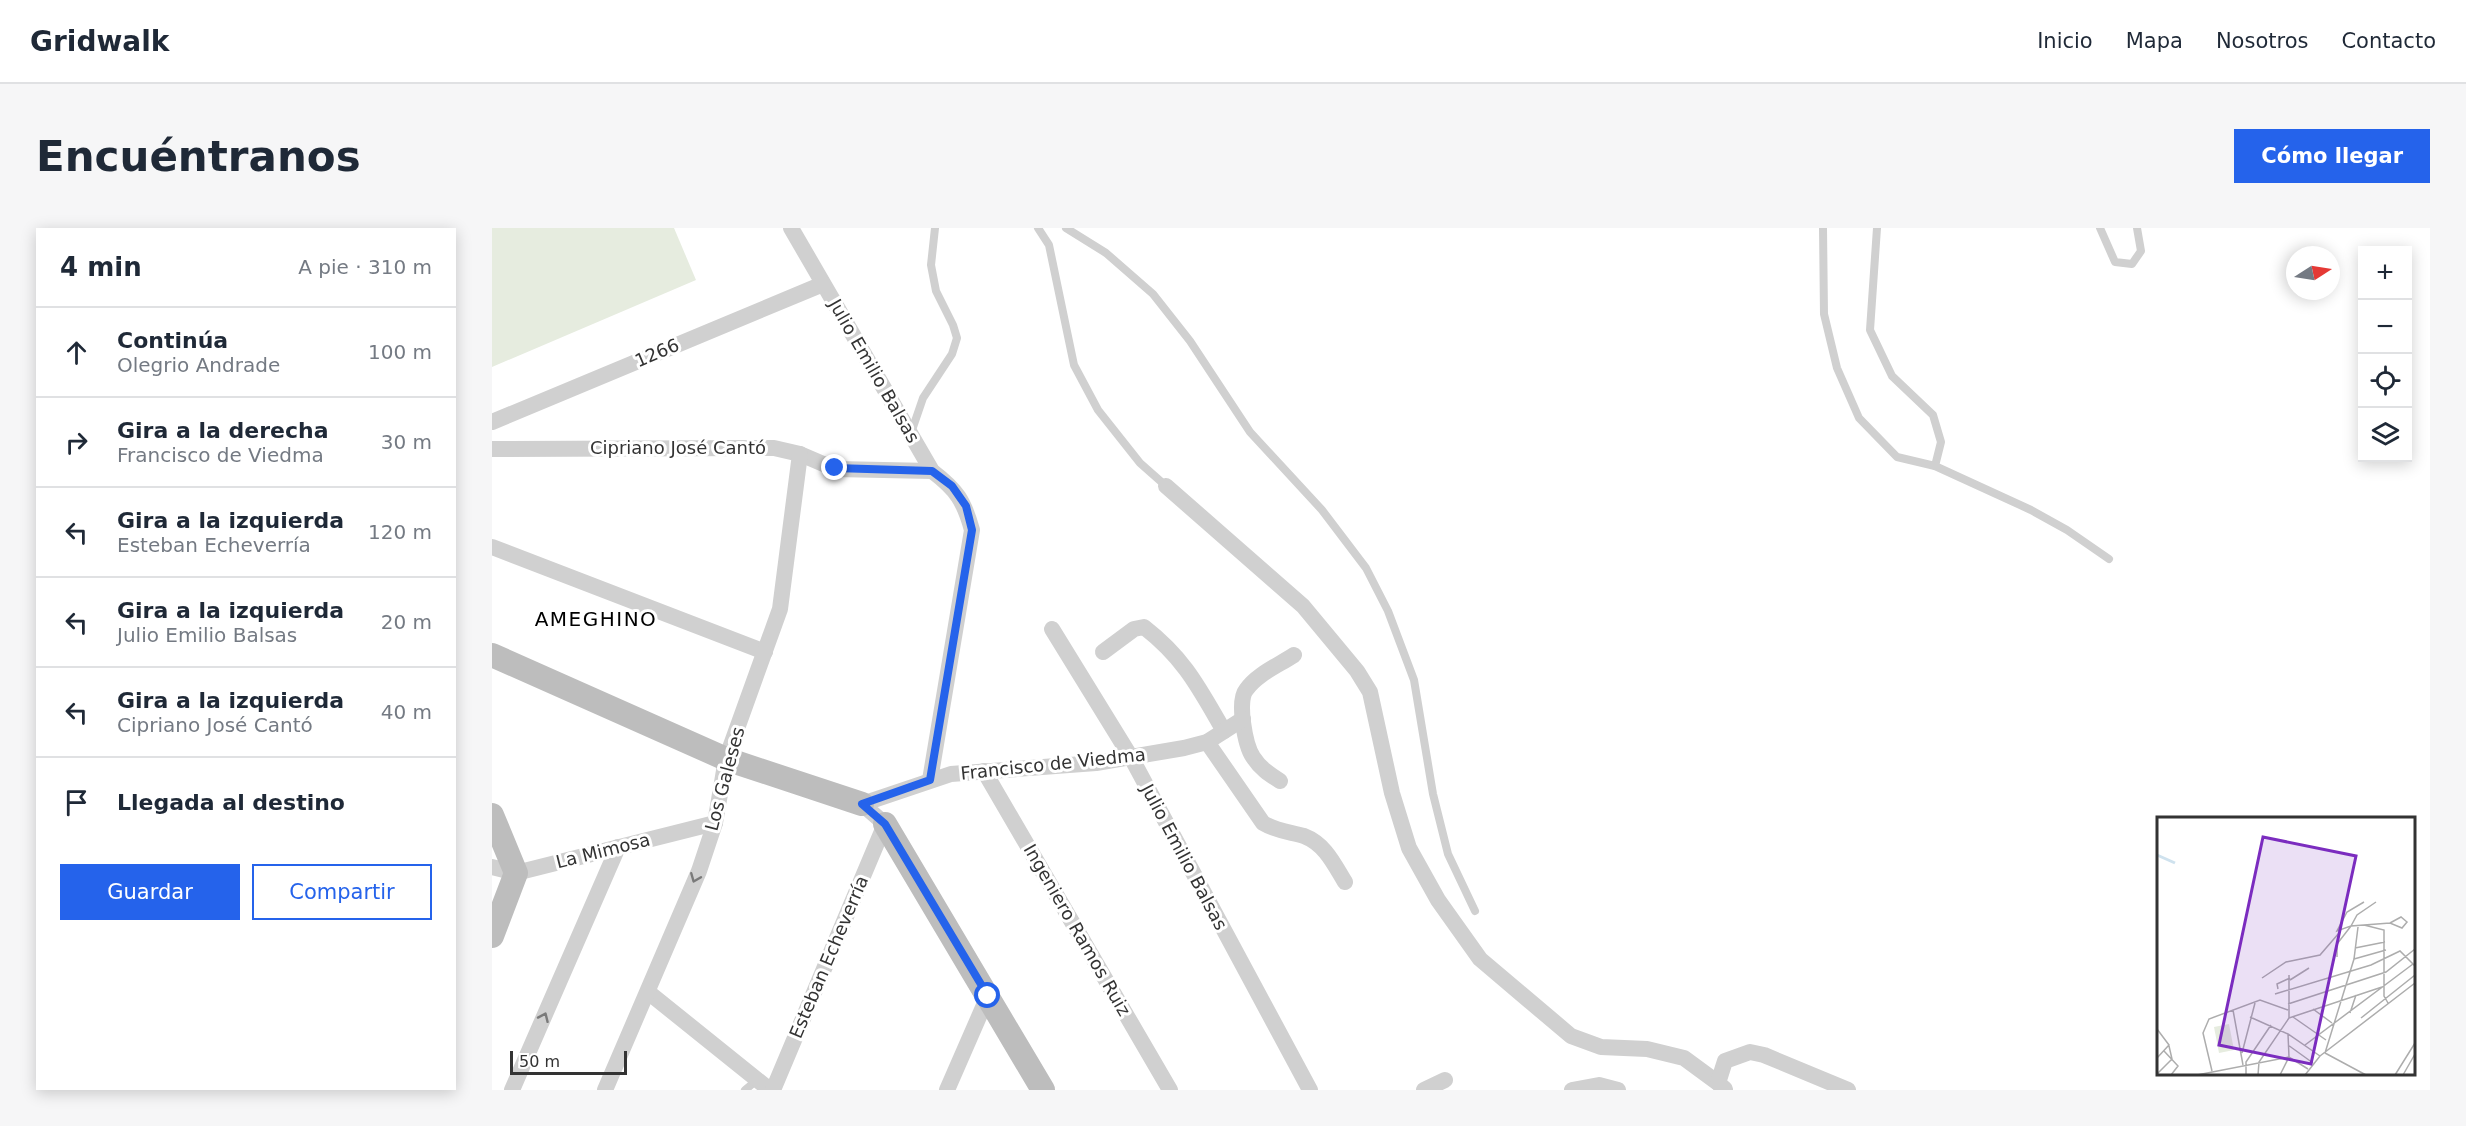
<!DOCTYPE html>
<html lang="es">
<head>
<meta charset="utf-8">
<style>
	body { margin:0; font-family:"DejaVu Sans",sans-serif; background:#f6f6f7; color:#1f2937 }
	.controls { position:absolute; right:18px; top:18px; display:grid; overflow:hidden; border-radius:0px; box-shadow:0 3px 15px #0003 }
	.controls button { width:54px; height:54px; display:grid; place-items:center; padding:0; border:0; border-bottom:2px solid #e0e1e3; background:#fff; color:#1f2937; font:30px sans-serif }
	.compass { position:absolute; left:1794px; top:18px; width:54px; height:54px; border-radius:50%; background:#fff; box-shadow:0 3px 15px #0003; rotate:78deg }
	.scale { position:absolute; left:18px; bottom:15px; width:117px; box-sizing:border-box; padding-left:6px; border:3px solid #333; border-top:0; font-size:16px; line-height:21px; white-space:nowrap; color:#333; -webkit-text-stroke:4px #fff; paint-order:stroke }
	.stop { position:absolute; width:18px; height:18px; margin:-14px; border:4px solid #2563eb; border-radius:50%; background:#fff }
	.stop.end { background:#2563eb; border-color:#fff; box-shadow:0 2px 6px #0008 }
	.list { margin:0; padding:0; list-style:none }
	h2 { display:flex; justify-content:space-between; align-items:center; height:78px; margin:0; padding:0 24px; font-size:26px }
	h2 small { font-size:20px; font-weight:400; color:#747a83 }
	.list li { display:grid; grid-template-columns:39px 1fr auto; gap:18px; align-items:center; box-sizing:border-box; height:90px; padding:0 24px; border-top:2px solid #e0e1e3 }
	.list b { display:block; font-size:22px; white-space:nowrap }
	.list p { margin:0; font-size:20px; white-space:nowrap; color:#747a83 }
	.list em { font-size:20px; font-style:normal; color:#747a83 }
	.actions { display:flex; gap:12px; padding:18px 24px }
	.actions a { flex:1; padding:14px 0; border:2px solid #2563eb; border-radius:0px; text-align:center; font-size:21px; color:#2563eb }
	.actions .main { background:#2563eb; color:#fff }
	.icon { flex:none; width:33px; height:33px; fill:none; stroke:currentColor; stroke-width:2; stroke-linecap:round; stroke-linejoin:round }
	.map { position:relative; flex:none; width:1938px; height:862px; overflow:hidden; border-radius:0px }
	header { display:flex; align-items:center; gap:36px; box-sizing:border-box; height:84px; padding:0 30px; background:#fff; border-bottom:2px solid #e0e1e3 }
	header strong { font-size:28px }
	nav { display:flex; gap:33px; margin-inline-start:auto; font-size:21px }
	.intro { display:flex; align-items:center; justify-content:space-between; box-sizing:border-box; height:144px; padding:0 36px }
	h1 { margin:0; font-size:42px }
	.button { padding:15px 27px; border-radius:0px; background:#2563eb; color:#fff; font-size:21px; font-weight:700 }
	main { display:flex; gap:36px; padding:0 36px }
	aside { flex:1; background:#fff; border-radius:0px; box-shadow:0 3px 15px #0003 }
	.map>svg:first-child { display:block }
	.green { fill:#e6ecdf }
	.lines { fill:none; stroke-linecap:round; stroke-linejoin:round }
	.lane { stroke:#d0d0d0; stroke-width:8 }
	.street { stroke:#d0d0d0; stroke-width:16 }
	.secondary { stroke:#bdbdbd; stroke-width:24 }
	.oneway { stroke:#7a7a7a }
	.route { stroke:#2563eb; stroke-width:8 }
	.labels { text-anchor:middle; stroke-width:6; stroke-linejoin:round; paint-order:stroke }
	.street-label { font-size:18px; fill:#333; stroke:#fff }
	.neighbourhood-label { font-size:20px; letter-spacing:1.5px; fill:#000; stroke:#fff }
	.inset-river { fill:none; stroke:#cfe2ee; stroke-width:3 }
	.inset-road { fill:none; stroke:#adadad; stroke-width:1.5 }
	.view { fill:#7b2cbf; fill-opacity:0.15; stroke:#7b2cbf; stroke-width:3 }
	.inset-edge { fill:none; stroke:#333; stroke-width:3 }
</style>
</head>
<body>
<header>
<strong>Gridwalk</strong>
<nav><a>Inicio</a><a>Mapa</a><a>Nosotros</a><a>Contacto</a></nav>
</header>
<div class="intro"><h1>Encuéntranos</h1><a class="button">Cómo llegar</a></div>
<main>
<aside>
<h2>4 min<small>A pie · 310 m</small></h2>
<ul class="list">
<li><svg class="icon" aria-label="ahead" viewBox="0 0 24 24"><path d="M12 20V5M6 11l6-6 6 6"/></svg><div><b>Continúa</b><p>Olegrio Andrade</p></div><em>100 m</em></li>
<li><svg class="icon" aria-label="right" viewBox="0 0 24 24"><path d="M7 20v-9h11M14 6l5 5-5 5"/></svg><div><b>Gira a la derecha</b><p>Francisco de Viedma</p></div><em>30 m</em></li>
<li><svg class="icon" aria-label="left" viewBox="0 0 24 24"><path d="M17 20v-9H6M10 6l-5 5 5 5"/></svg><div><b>Gira a la izquierda</b><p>Esteban Echeverría</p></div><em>120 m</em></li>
<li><svg class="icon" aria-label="left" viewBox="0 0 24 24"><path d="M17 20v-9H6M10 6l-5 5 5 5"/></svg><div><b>Gira a la izquierda</b><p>Julio Emilio Balsas</p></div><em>20 m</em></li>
<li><svg class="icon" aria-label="left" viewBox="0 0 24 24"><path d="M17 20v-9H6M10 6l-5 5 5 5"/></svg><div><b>Gira a la izquierda</b><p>Cipriano José Cantó</p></div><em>40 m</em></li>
<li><svg class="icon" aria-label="arrive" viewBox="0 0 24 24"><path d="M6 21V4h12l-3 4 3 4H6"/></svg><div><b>Llegada al destino</b></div></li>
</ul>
<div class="actions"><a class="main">Guardar</a><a>Compartir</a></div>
</aside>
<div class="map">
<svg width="1938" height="862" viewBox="0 0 1938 862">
	<rect width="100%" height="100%" fill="#fff"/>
	<polygon class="green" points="0,0 182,0 204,52 0,139"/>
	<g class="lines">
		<g class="lane">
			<polyline points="546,0 557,17 582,137 606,182 648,235 674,258"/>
			<polyline points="574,0 614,25 661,66 698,113 758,204 830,282 874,340 896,383 922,452 941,566 956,626 983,683"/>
			<polyline points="1331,0 1332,86 1345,140 1367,190 1405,229 1443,238"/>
			<polyline points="1385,0 1378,102 1400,148 1441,187 1449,214 1443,238 1539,282 1575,302 1617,331"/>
			<polyline points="1608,0 1623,34 1640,36 1649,23 1645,0"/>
			<polyline points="419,205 431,170 460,126 465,110 461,97 444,63 439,37 443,0"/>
			<polyline points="253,862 265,852"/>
		</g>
		<g class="street">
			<path d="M299 0 440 243C465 262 472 273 480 302L438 552"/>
			<polyline points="0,194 331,56"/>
			<polyline points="0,221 282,220 308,226 343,241 440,243"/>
			<polyline points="674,258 811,378 865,443 878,464 900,565 917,620 946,672 988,731 1079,808 1109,819 1155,821 1192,830 1226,855"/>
			<polyline points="0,319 273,424"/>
			<polyline points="560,401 640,531 818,862"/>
			<path d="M611 424 642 401 652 399C693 431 707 460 732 503"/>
			<path d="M715 514 771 595C784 603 798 604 812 608 833 616 842 636 853 654"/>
			<polyline points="492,543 678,862"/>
			<path d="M788 553C777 546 768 540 761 529 753 517 745 473 754 462 765 446 787 437 802 427"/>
			<polyline points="0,639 24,645 223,595"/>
			<polyline points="156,764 278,862"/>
			<polyline points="1233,861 1226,855 1233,833 1258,824 1272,827 1356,862"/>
			<polyline points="20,862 126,619"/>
			<polyline points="113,862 207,643 223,595 234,531 288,381 308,226"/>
			<polyline points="281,862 393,596 370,576 459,546 604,535 692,520 715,514 751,491"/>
			<polyline points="455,862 496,768"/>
			<polyline points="932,862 953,852"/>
			<polyline points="1080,862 1107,857 1126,862"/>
		</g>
		<g class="secondary">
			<polyline points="0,427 234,531 370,576"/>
			<polyline points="0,587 24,645 0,708"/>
			<polyline points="393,596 551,862"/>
		</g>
	</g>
	<defs><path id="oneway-chevron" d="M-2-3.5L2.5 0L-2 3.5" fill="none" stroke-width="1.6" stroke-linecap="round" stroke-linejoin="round" transform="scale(1.5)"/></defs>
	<g class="oneway">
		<use href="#oneway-chevron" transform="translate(203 650) rotate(112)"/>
		<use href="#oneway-chevron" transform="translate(52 789) rotate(-66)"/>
	</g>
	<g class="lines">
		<polyline class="route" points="343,240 440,243 460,258 474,278 480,302 438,552 370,576 393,596 496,768"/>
	</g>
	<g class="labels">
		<g class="street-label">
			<text transform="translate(165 125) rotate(-23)" y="6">1266</text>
			<text transform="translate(382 143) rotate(60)" y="6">Julio Emilio Balsas</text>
			<text x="186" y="226">Cipriano José Cantó</text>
			<text transform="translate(561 536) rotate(-6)" y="6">Francisco de Viedma</text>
			<text transform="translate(233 551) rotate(-75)" y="6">Los Galeses</text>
			<text transform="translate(111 623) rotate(-14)" y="6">La Mimosa</text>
			<text transform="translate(692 629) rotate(62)" y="6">Julio Emilio Balsas</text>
			<text transform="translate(585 702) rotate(60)" y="6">Ingeniero Ramos Ruiz</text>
			<text transform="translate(337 729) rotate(-67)" y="6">Esteban Echeverría</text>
		</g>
		<g class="neighbourhood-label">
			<text x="104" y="398">AMEGHINO</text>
		</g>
	</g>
	<g transform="translate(1665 589)">
		<rect width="258" height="258" fill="#fff"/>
		<path d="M72 207 77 233 62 236 57 210Z" fill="#e6ecdf"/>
		<path class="inset-river" d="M0 38 18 46"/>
		<path class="inset-road" d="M207 85 190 95 180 114 194 109 200 98 219 85M207 108 227 113V179L231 186M198 131 228 125M180 140V127L194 109 233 106 245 111 250 105 244 100 233 106M197 142 229 133M105 161 129 145 163 138 182 116M133 163 152 151M121 172 120 167 133 161M118 177 214 148 243 134 258 149M131 187 229 155 258 132M156 192 175 206M76 193 86 248M193 196 199 178M93 200 131 217 163 239M136 200 169 223M132 201 225 170M204 201 258 158M0 212 12 228 0 241M131 228 156 246M148 228 256 147M7 234 21 249 14 258M85 236 98 186M168 236 197 142 201 110M168 236 209 258M55 254 46 216 52 202 103 183 131 193M0 257 15 242 12 229M40 258 132 240 151 252M89 258V245L114 208M101 258 102 245 132 201V158M123 258 132 240 131 217M148 258 163 239 258 166M238 258 258 226M246 258 258 237"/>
		<path class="view" d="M106 20 199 39 154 247 62 228Z"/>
		<rect width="258" height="258" class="inset-edge"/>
	</g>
</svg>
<div class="controls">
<button>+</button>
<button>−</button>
<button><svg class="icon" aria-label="locate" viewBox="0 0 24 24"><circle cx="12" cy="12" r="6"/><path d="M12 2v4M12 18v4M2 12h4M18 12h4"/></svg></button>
<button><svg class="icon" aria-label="layers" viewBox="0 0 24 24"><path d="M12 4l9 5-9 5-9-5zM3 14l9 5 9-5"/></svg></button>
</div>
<svg class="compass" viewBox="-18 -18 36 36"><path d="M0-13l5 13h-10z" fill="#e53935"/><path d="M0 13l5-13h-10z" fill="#747a83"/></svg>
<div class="scale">50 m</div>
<div class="stop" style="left:496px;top:768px"></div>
<div class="stop end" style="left:343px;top:240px"></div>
</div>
</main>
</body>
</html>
